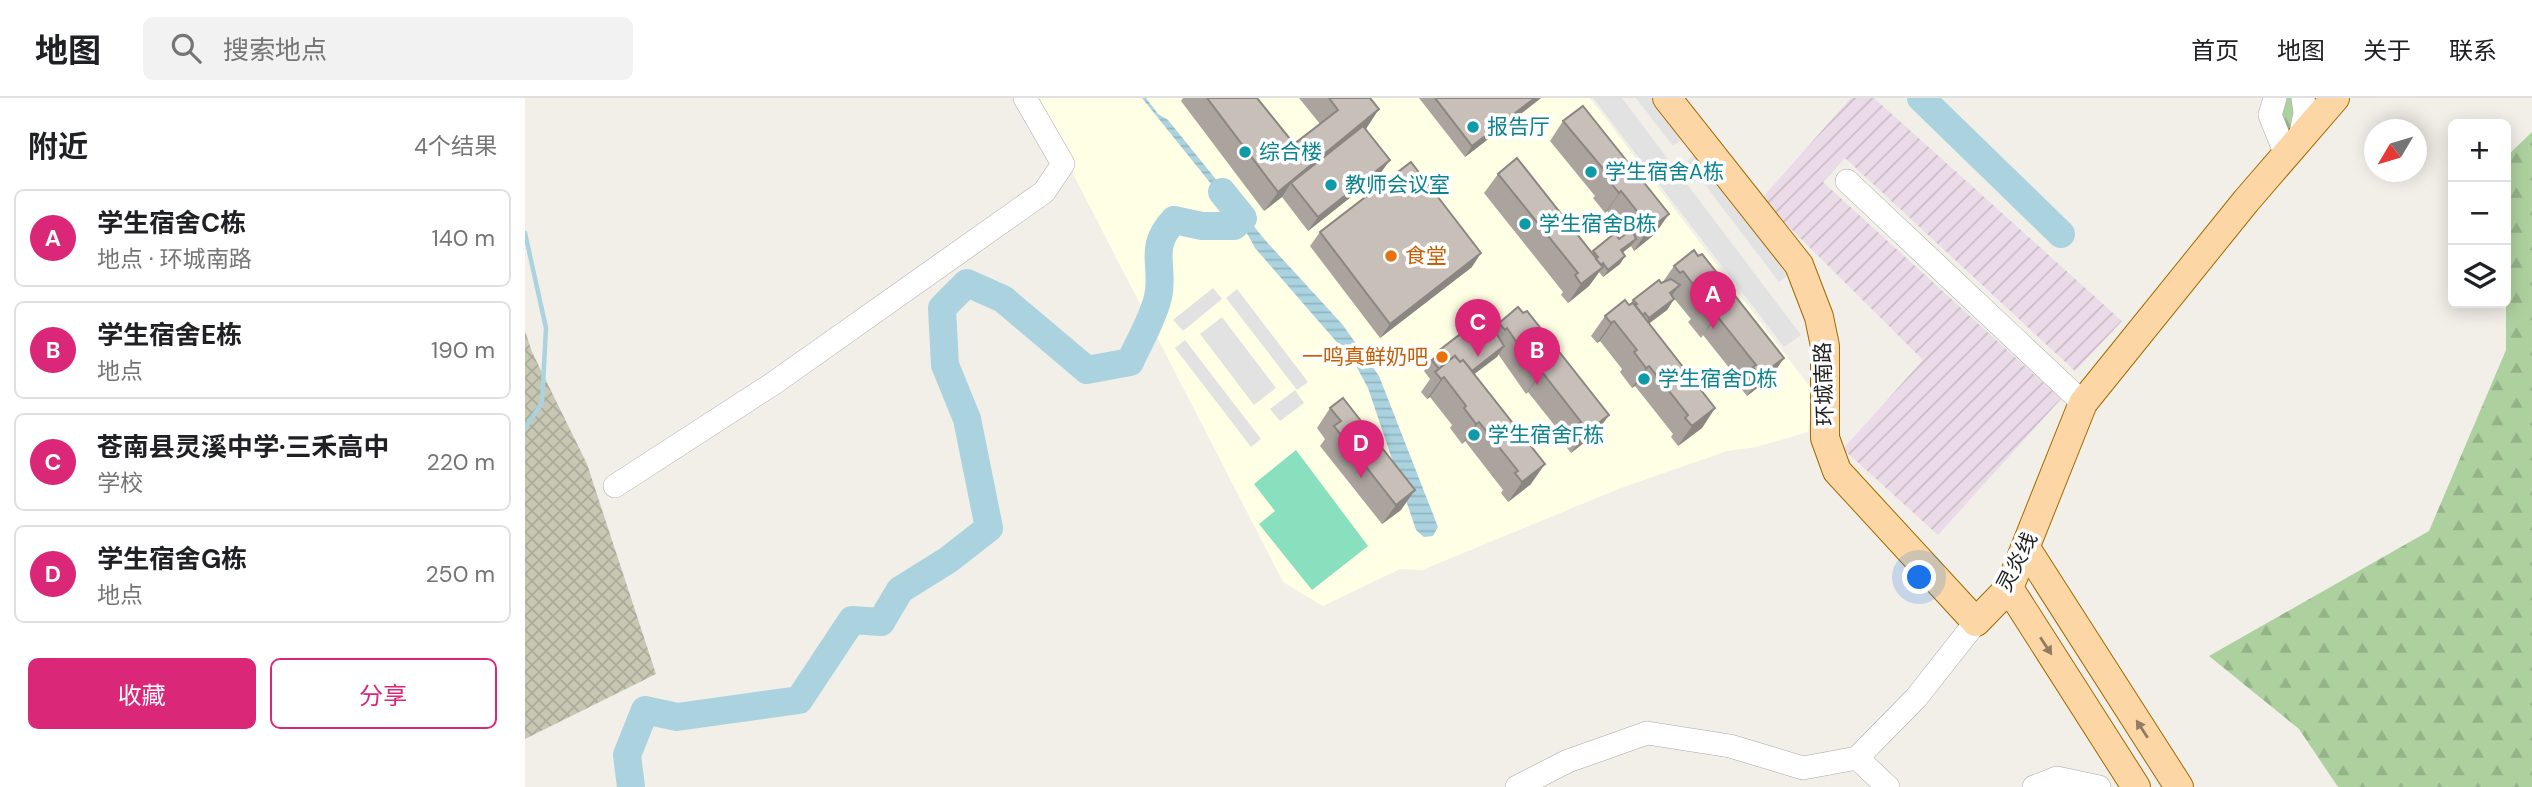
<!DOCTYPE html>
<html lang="zh">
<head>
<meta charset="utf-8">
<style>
	body { margin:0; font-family:"DM Sans","Noto Sans SC",sans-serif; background:#f2f2f2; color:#202124 }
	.controls { position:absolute; right:21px; top:21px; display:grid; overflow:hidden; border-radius:10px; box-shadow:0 4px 18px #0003 }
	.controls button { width:63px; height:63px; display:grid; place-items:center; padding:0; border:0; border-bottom:2px solid #e0e0e0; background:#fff; color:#202124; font:35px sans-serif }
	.compass { position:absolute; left:1839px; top:21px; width:63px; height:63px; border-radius:50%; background:#fff; box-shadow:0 4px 18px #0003; rotate:232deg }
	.you { position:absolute; left:1395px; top:480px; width:24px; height:24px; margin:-18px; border:5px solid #fff; border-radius:50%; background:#1a73e8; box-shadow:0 0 0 10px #1a73e833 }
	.badge { display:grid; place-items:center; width:46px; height:46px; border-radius:50%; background:#db2777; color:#fff; font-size:23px; font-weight:700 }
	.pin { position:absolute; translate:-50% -58px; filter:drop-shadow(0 2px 4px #0008) }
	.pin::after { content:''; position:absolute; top:37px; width:24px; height:21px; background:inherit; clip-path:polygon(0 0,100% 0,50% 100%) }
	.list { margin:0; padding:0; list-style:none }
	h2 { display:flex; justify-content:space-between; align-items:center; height:91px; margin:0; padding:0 28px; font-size:30px }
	h2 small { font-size:23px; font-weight:400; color:#757577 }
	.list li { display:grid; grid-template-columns:46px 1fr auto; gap:21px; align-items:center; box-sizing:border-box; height:98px; margin:0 14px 14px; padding:0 14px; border:2px solid #e0e0e0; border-radius:10px }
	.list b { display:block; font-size:26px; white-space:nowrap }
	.list p { margin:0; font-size:23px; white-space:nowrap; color:#757577 }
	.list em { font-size:23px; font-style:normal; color:#757577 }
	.actions { display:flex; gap:14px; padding:21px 28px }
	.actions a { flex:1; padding:16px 0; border:2px solid #db2777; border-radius:10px; text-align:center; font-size:24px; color:#db2777 }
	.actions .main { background:#db2777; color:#fff }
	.icon { flex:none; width:38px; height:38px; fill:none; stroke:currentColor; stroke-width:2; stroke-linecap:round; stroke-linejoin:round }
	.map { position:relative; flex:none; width:2007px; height:689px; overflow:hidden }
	header { display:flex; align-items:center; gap:42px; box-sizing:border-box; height:98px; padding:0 35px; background:#fff; border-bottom:2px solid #e0e0e0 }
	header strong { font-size:33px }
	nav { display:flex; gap:38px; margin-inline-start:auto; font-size:24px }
	.search { width:490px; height:63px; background:#f2f2f2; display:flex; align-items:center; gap:18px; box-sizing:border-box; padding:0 24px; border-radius:10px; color:#757577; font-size:26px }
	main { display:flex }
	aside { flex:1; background:#fff }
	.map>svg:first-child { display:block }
	.industrial { fill:url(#industrial-furrows) }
	.education { fill:#ffffe5 }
	.construction { fill:url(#construction-cross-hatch) }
	.forest { fill:url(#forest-firs) }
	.pitch { fill:#88e0be }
	.parking { fill:#e2e2e2 }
	.water { fill:url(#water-rules) }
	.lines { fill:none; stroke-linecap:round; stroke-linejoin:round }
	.stream { stroke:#aad3df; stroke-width:4.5 }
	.river { stroke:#aad3df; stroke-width:28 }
	.minor-casing { stroke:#a9a9a9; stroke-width:24 }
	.major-casing { stroke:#a06b00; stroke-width:30 }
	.minor { stroke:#fff; stroke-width:23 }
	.major { stroke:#fcd6a4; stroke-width:28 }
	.wall { fill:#aba49e }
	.shaded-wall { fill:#8b8681 }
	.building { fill:#c7bfb8; stroke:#8b8681; stroke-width:2 }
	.oneway { fill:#8f7c63 }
	.culture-dot { fill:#0f9aa8; stroke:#fff; stroke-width:2.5 }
	.food-dot { fill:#e8710a; stroke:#fff; stroke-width:2.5 }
	.labels { text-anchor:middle; stroke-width:7; stroke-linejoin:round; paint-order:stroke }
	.culture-label { font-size:21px; fill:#0d838f; stroke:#fff; text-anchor:start }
	.food-label { font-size:21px; fill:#c56008; stroke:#fff; text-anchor:start }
	.street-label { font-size:21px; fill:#222; stroke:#fff }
</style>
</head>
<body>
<header>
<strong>地图</strong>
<div class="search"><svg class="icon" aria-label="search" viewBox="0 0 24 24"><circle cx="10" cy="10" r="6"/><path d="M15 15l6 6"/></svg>搜索地点</div>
<nav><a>首页</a><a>地图</a><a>关于</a><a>联系</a></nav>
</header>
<main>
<aside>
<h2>附近<small>4个结果</small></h2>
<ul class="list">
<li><span class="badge">A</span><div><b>学生宿舍C栋</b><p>地点 · 环城南路</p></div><em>140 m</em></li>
<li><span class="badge">B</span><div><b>学生宿舍E栋</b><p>地点</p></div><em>190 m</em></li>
<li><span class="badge">C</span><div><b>苍南县灵溪中学·三禾高中</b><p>学校</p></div><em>220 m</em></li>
<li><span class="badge">D</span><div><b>学生宿舍G栋</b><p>地点</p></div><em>250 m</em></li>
</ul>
<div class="actions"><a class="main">收藏</a><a>分享</a></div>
</aside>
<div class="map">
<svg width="2007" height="689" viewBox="0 0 2007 689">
	<defs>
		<pattern id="industrial-furrows" width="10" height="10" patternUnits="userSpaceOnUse" patternTransform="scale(1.75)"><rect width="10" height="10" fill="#ebdbe8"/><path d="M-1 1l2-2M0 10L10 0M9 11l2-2" fill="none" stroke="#c9bcc7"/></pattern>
		<pattern id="construction-cross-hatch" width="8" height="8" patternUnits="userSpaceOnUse" patternTransform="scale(1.75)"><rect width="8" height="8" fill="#c7c7b4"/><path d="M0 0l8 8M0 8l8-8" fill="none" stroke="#abab9a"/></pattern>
		<pattern id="forest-firs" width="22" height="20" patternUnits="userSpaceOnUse" patternTransform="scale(1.75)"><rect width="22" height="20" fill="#add19e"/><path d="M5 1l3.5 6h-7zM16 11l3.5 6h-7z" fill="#95b388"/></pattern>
		<pattern id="water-rules" width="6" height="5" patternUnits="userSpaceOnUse" patternTransform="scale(1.75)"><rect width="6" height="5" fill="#aad3df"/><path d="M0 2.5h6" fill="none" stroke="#92b5bf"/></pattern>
	</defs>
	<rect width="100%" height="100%" fill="#f2efe9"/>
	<polygon class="industrial" points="1326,0 1349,0 1597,223 1550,273 1320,60 1298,84 1536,301 1413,437 1318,351 1398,262 1236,101"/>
	<polygon class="education" points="509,0 1065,0 1288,293 1283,334 1231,349 1202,353 1096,390 897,472 875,471 798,508 758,484"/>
	<polygon class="construction" points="0,233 7,254 62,366 131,576 0,641"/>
	<g class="forest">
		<polygon points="1754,0 1769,0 1770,15 1761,40"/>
		<polygon points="2007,34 2007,689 1813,689 1774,631 1684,558 1904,433 1981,252 1981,59"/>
	</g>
	<polygon class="pitch" points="771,352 843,448 787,492 734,426 750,413 729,386"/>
	<g class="parking">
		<polygon points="1068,0 1097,0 1276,237 1259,249"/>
		<polygon points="1111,0 1127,0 1158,40 1148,48"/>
		<polygon points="1171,56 1263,177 1254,184 1162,63"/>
		<polygon points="688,190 697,201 658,233 648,222"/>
		<polygon points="712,191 783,284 772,292 701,200"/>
		<polygon points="697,219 751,290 729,307 675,236"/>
		<polygon points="660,242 736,341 726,349 650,250"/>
		<polygon points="770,292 779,305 755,323 745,311"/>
	</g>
	<polygon class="water" points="617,0 621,0 633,16 643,22 740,142 817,226 854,278 913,429 908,438 899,439 891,432 843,290 829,264 730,150 718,128 695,97"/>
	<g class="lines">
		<polyline class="stream" points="0,135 21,230 17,305 0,330"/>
		<g class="river">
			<polyline points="1396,0 1536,136"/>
			<path d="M106 689 102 657 120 612 152 619 274 602 327 522 356 524 375 492 423 462 464 430 442 321 420 267 417 210 442 185 478 201 562 272 605 264C614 244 628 221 633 199 640 167 622 151 649 122L677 128H709L718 120 697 94"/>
		</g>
		<defs>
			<g id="minor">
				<polyline points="1750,0 1745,17 1761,57"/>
				<polyline points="1775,40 1780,15 1778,0"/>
				<polyline points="1322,83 1558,305"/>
				<polyline points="90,388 249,285 519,94 538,66 500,0"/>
				<polyline points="1332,660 1363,689"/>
				<polyline points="992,689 1043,663 1122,635 1205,648 1278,670 1332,660 1391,600 1451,524"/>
				<polyline points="1509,689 1532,680 1574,689"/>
			</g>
			<g id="major">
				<polyline points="1142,0 1274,167 1294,219 1300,248 1300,340 1312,373 1451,524 1484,490 1558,305 1721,103 1810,0"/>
				<polyline points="1501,450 1654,689"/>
				<polyline points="1484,490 1611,689"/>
			</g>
		</defs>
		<use href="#minor" class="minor-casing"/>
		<use href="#major" class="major-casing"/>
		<use href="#minor" class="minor"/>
		<use href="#major" class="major"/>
	</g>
	<g class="wall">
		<polygon points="658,0 732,0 769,46 795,26 774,0 845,0 840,31 855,76 783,133 757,99 739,113 656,3"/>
		<polygon points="894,0 1016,0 940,59"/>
		<polygon points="1058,8 1130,136 1109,153 1106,148 1097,154 1100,158 1095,166 1078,179 1074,174 1064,188 1043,205 1036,197 1038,194 959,95 973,76 1067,155 1068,153 1094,141 1101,136 1082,113 1080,115 1068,100 1070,98 1025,43 1038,23"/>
		<polygon points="795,134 947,169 855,240 785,148"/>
		<polygon points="1169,152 1259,260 1245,280 1222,298 1215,289 1217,286 1178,237 1176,240 1163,224 1166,221 1147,198 1149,201 1142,212 1124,225 1190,310 1177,330 1153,348 1146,339 1148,336 1110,288 1107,290 1095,274 1097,271 1075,243 1072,245 1066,238 1080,218 1104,207 1108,202 1137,185 1149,168"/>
		<polygon points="993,209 1084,317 1070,336 1046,355 1039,346 1042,343 1003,294 1001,296 973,256 949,276 1006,386 983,404 976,395 978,392 940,343 937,346 925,330 927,327 905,299 902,301 896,294 905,281 899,273 912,254 969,232 974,225"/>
		<polygon points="818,300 876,412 857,426 795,348 800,341 792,330 805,310"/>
	</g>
	<g class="shaded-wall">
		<polygon points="1010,0 1016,0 940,59 947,48"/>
		<polygon points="854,11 841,31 766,85 757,99 739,113 753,94"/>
		<polygon points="865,62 855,76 783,133 793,119"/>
		<polygon points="1096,93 1082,113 1080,115 1094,95"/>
		<polygon points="1144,116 1130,136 1109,153 1122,133"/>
		<polygon points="1111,141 1106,148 1091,160 1096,152"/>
		<polygon points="956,155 947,169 855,240 865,226"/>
		<polygon points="1100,158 1095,166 1078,179 1083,172"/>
		<polygon points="1078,165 1073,172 1078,169 1064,188 1043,205 1056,186"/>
		<polygon points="1155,187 1147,197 1137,205 1145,195"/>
		<polygon points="1149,201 1142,212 1117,231 1124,220"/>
		<polygon points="1192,218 1178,237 1176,240 1189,220"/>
		<polygon points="1089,223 1075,243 1072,245 1086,225"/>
		<polygon points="979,248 972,259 931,290 938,279"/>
		<polygon points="1259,260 1245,280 1222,298 1235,278"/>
		<polygon points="1124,268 1110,288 1107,290 1121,270"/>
		<polygon points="1017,274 1003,294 1001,296 1014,277"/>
		<polygon points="919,279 905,299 902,301 916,281"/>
		<polygon points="1190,310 1177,330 1153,348 1167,328"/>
		<polygon points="1084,317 1070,336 1046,355 1060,335"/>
		<polygon points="954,324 940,343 937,346 951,326"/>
		<polygon points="1020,366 1006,386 983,404 997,384"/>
		<polygon points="890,392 876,412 857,426 871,407"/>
	</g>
	<g class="building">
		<polygon points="682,0 732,0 769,46 813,12 804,0 845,0 854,11 753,94"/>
		<polygon points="910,0 1010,0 947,48"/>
		<polygon points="1058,8 1144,116 1122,133 1117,125 1119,122 1096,93 1094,95 1082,80 1085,79 1038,23"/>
		<polygon points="838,28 865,62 793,119 766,85"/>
		<polygon points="992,60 1078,169 1056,186 1050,177 1053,175 973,76"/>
		<polygon points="886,64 956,155 865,226 795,134"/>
		<polygon points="1107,131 1111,141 1096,152 1100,158 1083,172 1078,165 1076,167 1071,161 1073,159 1068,153 1090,135 1094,141"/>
		<polygon points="1169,152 1173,158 1177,156 1259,260 1235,278 1228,269 1231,267 1192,218 1189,220 1177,204 1180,202 1158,173 1155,175 1149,168"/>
		<polygon points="1146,181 1155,187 1145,195 1149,201 1124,220 1120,215 1118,217 1110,207 1112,206 1108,202 1134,182 1136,185"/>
		<polygon points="1100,202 1104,207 1108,205 1190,310 1167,328 1160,320 1163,317 1124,268 1121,270 1109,254 1112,252 1089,223 1086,225 1080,218"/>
		<polygon points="993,209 998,215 1002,213 1084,317 1060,335 1053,326 1056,324 1017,274 1014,277 982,230 980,232 974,225"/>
		<polygon points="960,217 979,248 947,273 938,262 935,264 930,258 914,271 907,262 914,257 912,254"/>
		<polygon points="930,258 935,264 938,262 1020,366 997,384 990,375 993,373 954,324 951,326 939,310 941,308 919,279 916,281 910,274"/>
		<polygon points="818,300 890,392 871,407 809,328 816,323 805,310"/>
	</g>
	<defs><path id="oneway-solid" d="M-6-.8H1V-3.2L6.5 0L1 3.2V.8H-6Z" transform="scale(1.75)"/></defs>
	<g class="oneway">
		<use href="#oneway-solid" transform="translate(1521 548) rotate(57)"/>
		<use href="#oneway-solid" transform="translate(1617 631) rotate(-123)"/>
	</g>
	<g class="culture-dot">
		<circle cx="948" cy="29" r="7"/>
		<circle cx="720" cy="54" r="7"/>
		<circle cx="1066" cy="74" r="7"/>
		<circle cx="806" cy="87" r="7"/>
		<circle cx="1000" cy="126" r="7"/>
		<circle cx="1119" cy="281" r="7"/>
		<circle cx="949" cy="337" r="7"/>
	</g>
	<g class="food-dot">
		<circle cx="866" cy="158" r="7"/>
		<circle cx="917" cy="259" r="7"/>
	</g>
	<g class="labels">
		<g class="culture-label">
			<text x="962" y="36">报告厅</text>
			<text x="734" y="61">综合楼</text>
			<text x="1080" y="81">学生宿舍A栋</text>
			<text x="820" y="94">教师会议室</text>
			<text x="1014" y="133">学生宿舍B栋</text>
			<text x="1133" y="288">学生宿舍D栋</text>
			<text x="963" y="344">学生宿舍F栋</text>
		</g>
		<g class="food-label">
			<text x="880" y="165">食堂</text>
			<text x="903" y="266" text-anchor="end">一鸣真鲜奶吧</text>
		</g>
		<g class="street-label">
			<text transform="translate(1299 286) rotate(-92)" y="7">环城南路</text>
			<text transform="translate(1492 464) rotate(-63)" y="7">灵炎线</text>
		</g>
	</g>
</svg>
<div class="controls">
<button>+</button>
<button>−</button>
<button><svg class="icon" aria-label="layers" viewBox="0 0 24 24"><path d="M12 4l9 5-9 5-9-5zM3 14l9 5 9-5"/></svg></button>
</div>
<svg class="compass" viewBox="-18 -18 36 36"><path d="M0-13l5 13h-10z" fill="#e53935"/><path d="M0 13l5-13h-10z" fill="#757577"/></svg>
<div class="you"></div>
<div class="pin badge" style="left:1188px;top:231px">A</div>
<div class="pin badge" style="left:1012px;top:287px">B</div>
<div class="pin badge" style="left:953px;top:259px">C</div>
<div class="pin badge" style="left:836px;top:380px">D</div>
</div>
</main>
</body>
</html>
